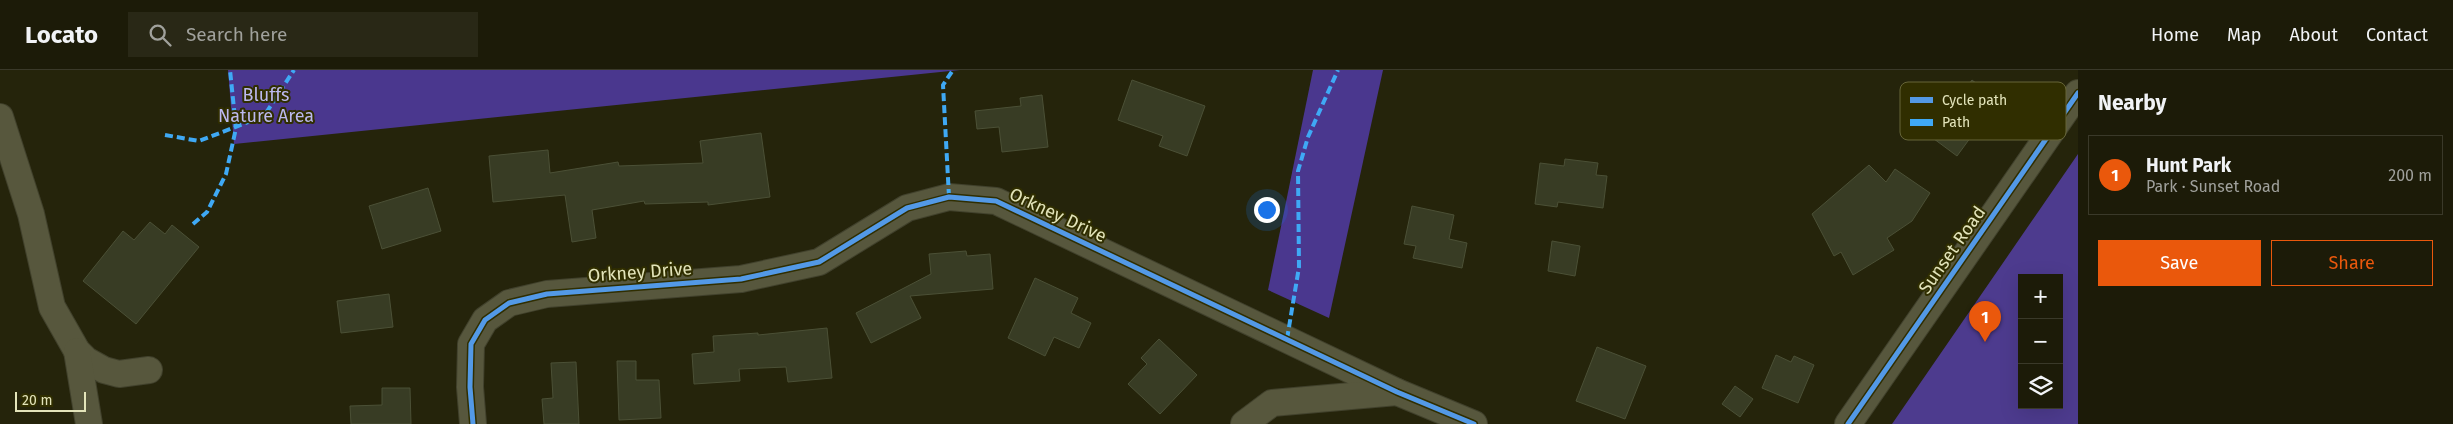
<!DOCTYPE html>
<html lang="en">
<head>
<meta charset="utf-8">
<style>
	body { margin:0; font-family:"Fira Sans",sans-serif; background:#292816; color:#f1f3f6 }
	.controls { position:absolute; right:15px; bottom:15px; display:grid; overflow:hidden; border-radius:0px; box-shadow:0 5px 20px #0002 }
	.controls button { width:45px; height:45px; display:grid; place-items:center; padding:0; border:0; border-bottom:1px solid #3a3929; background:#1c1b08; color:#f1f3f6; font:25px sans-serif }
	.scale { position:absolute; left:15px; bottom:12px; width:71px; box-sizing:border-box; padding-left:5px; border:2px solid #e3e4ba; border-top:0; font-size:14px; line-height:18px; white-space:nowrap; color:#e3e4ba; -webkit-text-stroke:4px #302e00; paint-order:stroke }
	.you { position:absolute; left:1266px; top:139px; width:18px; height:18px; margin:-12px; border:4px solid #fff; border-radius:50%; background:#1a73e8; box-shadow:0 0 0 8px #1a73e833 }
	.badge { display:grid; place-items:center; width:32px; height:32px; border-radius:50%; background:#ea580c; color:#fff; font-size:16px; font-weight:700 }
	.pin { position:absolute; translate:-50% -41px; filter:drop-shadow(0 1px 2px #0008) }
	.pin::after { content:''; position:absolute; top:26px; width:18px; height:15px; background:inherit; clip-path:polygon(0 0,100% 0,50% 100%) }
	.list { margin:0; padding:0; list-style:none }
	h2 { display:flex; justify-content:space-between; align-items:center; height:65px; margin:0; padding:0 20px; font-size:21px }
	h2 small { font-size:16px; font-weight:400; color:#a0a19c }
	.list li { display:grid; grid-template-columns:32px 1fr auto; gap:15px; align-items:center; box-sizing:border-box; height:80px; margin:0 10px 10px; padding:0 10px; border:1px solid #3a3929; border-radius:0px }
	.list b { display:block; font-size:19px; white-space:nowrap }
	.list p { margin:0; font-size:16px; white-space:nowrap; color:#a0a19c }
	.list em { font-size:16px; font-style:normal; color:#a0a19c }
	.actions { display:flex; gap:10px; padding:15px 20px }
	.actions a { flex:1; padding:11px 0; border:1px solid #ea580c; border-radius:0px; text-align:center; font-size:18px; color:#ea580c }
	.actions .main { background:#ea580c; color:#fff }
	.icon { flex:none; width:28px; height:28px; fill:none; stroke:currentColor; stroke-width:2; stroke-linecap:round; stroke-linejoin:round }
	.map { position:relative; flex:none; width:2078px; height:354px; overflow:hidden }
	header { display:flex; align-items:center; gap:30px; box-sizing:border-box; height:70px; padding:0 25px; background:#1c1b08; border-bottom:1px solid #3a3929 }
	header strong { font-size:24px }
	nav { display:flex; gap:28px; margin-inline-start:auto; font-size:18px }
	.search { width:350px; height:45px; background:#292816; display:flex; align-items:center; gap:12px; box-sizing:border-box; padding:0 18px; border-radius:0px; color:#a0a19c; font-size:19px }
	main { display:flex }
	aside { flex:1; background:#1c1b08 }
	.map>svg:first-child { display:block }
	.green { fill:#4d3b8e; fill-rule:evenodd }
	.forest { fill:#4a378e }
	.building { fill:#383c24; stroke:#4b5036 }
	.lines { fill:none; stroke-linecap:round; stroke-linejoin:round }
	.minor-casing { stroke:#41412c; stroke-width:28 }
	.minor { stroke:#57573d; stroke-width:26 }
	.quiet { stroke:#3fa9f5; stroke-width:4; stroke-dasharray:8 4; stroke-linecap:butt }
	.cycleway-casing { stroke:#302e00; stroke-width:8 }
	.cycleway { stroke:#5399e6; stroke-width:5 }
	.labels { text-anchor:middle; stroke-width:4; stroke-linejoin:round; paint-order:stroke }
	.park-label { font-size:18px; fill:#bcb9ef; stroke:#302e00 }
	.street-label { font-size:18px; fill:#e3e4ba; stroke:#302e00 }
	.key { fill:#302e00; stroke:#666538; stroke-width:1 }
	.key-label { font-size:14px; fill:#e3e4ba }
</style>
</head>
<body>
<header>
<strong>Locato</strong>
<div class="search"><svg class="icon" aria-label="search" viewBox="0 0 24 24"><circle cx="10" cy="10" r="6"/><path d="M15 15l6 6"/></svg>Search here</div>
<nav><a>Home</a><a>Map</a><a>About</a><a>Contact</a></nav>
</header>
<main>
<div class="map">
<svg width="2078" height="354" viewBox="0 0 2078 354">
	<rect width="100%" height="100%" fill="#25240b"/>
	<path class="green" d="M2078 84V354H1892ZM2022 208H2059V335H2022Z"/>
	<g class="forest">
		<polygon points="228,0 960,0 234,74"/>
		<polygon points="1313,0 1383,0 1329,248 1268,220"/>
	</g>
	<g class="building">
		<polygon points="1132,10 1205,36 1187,86 1159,76 1163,66 1118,50"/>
		<polygon points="1972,10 2001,33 1979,62 1976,60 1957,86 1930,66"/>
		<polygon points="1042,25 1048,77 1002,82 999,57 977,59 975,41 1021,36 1020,28"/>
		<polygon points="761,63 770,127 708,135 708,132 645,134 644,131 592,140 596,168 572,172 565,125 493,132 489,86 548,80 550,103 618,92 619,96 703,93 700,71"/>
		<polygon points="1565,89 1598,93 1596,105 1607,106 1603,138 1558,132 1557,137 1535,134 1540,93 1564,96"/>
		<polygon points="1869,95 1886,112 1895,99 1930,123 1912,151 1887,168 1894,180 1853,205 1841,182 1834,186 1812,144"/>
		<polygon points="428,118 441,161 382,179 369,136"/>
		<polygon points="1412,136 1454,145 1449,169 1467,173 1462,198 1413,188 1416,176 1404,174"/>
		<polygon points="150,152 165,164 172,155 199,177 136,254 83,211 123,161 134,170"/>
		<polygon points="1552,171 1580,176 1575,206 1548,201"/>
		<polygon points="966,181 967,186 990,184 993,219 910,226 921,248 871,273 856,243 931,204 929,184"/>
		<polygon points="1035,208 1078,228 1071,243 1091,253 1079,278 1054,267 1045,286 1008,268"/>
		<polygon points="389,224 393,257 341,263 337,231"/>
		<polygon points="827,258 832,308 788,312 786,297 739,299 740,311 694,314 692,284 714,282 713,266 758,263 758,265"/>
		<polygon points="1159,269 1197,305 1160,344 1128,314 1147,294 1141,288"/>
		<polygon points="1597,277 1646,296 1625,349 1576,331"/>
		<polygon points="1776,285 1791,292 1794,286 1814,295 1798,333 1762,318"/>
		<polygon points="617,291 636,291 636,310 659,310 661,348 619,350"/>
		<polygon points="576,292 579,354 544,354 542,329 553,328 551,293"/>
		<polygon points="1735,316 1753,329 1740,347 1722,334"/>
		<polygon points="382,318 410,318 411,354 351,354 350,336 382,335"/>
	</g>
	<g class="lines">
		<defs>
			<g id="minor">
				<polyline points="0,47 31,144 52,237 77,281 86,290 104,300 119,304 149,300"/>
				<polyline points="77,281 89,354"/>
				<polyline points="473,354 470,317 471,274 485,250 509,233 547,224 741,209 819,192 907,138 949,127 996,131 1397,322 1474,354"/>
				<polyline points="1244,354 1272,333 1397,322"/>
				<polyline points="1848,354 2078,23"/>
			</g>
		</defs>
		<use href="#minor" class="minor-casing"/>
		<use href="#minor" class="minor"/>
		<g class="quiet">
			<polyline points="165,65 199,71 264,46 294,0"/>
			<polyline points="949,127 943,15 953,0"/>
			<polyline points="193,154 207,142 226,104 236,58 230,0"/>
			<polyline points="1287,269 1299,197 1298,101 1308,67 1338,0"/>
		</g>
		<defs>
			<g id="cycleway">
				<polyline points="473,354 470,317 471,274 485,250 509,233 547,224 741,209 819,192 907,138 949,127 996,131 1397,322 1474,354"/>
				<polyline points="1848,354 2078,23"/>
			</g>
		</defs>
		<use href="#cycleway" class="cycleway-casing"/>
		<use href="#cycleway" class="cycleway"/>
	</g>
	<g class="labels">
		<g class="park-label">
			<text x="266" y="31">Bluffs<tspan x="266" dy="21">Nature Area</tspan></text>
		</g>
		<g class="street-label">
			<text transform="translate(1058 145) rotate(25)" y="6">Orkney Drive</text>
			<text transform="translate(1952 180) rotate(-55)" y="6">Sunset Road</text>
			<text transform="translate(640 202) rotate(-4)" y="6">Orkney Drive</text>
		</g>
	</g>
	<rect x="1900" y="12" width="166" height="58" rx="8" class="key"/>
	<rect x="1910" y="27" width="23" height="6" fill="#5399e6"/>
	<rect x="1910" y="49" width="23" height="7" fill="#3fa9f5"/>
	<g class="key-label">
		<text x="1942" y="35">Cycle path</text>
		<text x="1942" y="57">Path</text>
	</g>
</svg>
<div class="controls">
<button>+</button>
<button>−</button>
<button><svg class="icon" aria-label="layers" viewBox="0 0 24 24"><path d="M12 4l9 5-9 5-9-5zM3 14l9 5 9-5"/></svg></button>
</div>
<div class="scale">20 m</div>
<div class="you"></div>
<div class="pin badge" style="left:1985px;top:272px">1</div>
</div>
<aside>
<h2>Nearby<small></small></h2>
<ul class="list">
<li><span class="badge">1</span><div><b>Hunt Park</b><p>Park · Sunset Road</p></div><em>200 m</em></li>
</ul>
<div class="actions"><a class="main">Save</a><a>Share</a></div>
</aside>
</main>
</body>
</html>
